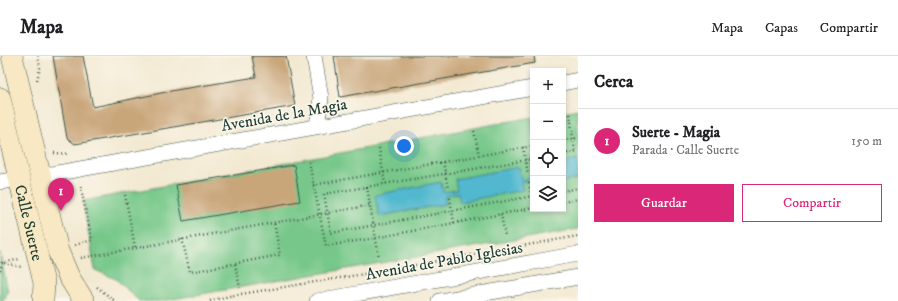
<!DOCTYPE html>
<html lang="es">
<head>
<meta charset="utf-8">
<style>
	body { margin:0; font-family:"IM FELL DW Pica",serif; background:#f2f2f2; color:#202124 }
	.controls { position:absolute; right:12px; top:12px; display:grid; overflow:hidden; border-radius:0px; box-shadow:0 2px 6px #0003 }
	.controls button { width:36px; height:36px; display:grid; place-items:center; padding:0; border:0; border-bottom:1px solid #e0e0e0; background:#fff; color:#202124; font:20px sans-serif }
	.you { position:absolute; left:404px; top:90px; width:14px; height:14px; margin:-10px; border:3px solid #fff; border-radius:50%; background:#1a73e8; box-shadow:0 0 0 6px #1a73e833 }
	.badge { display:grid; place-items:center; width:26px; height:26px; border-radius:50%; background:#db2777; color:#fff; font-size:13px; font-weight:700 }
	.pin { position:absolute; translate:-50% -33px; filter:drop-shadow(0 1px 2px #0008) }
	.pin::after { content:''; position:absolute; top:21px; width:14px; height:12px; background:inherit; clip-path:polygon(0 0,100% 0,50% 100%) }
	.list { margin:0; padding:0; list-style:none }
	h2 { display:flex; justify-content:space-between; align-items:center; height:52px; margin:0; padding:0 16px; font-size:17px }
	h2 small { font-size:13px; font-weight:400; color:#757577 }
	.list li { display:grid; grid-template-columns:26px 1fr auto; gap:12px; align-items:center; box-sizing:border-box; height:64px; padding:0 16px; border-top:1px solid #e0e0e0 }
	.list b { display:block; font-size:15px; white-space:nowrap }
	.list p { margin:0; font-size:13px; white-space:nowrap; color:#757577 }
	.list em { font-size:13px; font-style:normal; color:#757577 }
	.actions { display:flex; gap:8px; padding:12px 16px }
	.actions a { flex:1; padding:9px 0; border:1px solid #db2777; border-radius:0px; text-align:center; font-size:14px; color:#db2777 }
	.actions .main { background:#db2777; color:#fff }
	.icon { flex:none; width:22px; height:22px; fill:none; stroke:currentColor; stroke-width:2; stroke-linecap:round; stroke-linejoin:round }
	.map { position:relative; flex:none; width:578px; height:245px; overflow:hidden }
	header { display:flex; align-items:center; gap:24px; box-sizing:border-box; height:56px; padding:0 20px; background:#fff; border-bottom:1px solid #e0e0e0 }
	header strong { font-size:19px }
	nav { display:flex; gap:22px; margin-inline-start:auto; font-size:14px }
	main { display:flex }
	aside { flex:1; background:#fff }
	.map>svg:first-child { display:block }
	.green { fill:#76c789; stroke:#4a825e }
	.water { fill:#51b8cf; stroke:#387a82 }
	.building { fill:#c9a67a }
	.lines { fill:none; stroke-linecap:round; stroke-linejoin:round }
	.street-casing { stroke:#3f574c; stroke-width:16 }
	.secondary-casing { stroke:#3f574c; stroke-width:22 }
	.path { stroke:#3f574c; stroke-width:2.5; stroke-dasharray:1 3; stroke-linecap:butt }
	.street { stroke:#fff; stroke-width:15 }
	.secondary { stroke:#f8e8c3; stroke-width:21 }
	.labels { text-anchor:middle; stroke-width:3; stroke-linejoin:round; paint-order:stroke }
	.street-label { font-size:16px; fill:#1f3d34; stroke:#fbf7ec }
</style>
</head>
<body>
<header>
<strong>Mapa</strong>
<nav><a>Mapa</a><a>Capas</a><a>Compartir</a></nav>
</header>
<main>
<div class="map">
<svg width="578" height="245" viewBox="0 0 578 245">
	<rect width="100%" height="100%" fill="#fbf7ec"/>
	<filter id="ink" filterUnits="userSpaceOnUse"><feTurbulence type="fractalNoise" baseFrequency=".025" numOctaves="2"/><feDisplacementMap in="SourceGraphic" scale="8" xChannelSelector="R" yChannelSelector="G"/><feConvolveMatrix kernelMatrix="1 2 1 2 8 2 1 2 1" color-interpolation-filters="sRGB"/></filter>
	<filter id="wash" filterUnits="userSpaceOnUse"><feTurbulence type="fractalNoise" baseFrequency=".012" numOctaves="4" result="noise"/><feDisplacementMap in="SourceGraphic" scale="16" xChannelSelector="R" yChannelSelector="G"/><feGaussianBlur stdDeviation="0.9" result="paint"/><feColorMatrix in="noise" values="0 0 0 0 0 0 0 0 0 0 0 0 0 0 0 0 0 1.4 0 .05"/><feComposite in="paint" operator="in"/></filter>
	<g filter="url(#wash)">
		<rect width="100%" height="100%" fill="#f3e9d1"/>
		<g class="green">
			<polygon points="578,53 578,173 161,245 139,245 116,223 95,214 83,145 533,61 533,153 563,153 563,56"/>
			<polygon points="0,197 8,236 3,245 0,245"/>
		</g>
		<g class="water">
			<polygon points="578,103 578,123 563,126 563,106"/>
			<polygon points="519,111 521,123 533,121 533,123 521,126 523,134 460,146 458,137 445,140 446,148 379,160 375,139 441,126 443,136 457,134 455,123"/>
		</g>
		<g id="blocks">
			<g class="building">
				<polygon points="53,0 83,0 93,51 176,34 256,21 252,0 286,0 295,50 75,88 67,82"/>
				<polygon points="334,0 534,0 535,7 340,41"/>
				<polygon points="294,109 300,145 183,165 176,129"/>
			</g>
		</g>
	</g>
	<g filter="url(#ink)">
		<use href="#blocks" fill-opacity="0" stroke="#3f574c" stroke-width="1"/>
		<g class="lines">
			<defs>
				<g id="street">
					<polyline points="314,0 321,42 317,70"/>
					<polyline points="563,27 578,24"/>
					<polyline points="41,120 533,32"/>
					<polyline points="0,126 19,123"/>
					<polyline points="317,245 578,198"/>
					<polyline points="440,245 578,221"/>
				</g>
				<g id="secondary">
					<polyline points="12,0 58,195 69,221 84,245"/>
					<path id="s1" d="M0 42 44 227 43 245"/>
				</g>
			</defs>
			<use href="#street" class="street-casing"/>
			<use href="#secondary" class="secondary-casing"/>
			<g class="path">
				<polyline points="37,24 40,12 38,0"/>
				<polyline points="570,58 575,96"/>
				<polyline points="474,75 479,99"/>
				<polyline points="563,84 578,82"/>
				<polyline points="523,91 528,118"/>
				<polyline points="379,92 385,128"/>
				<polyline points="54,97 69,98"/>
				<polyline points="563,98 578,95"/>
				<polyline points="533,103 324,138 331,177 533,140"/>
				<polyline points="309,106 326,190 375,182 533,152"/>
				<polyline points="443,106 448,132"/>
				<polyline points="529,127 533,147"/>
				<polyline points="313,129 533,90"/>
				<polyline points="367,131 379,202"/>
				<polyline points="563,135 578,132"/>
				<polyline points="125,139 135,191"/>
				<polyline points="450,142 454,167"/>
				<polyline points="563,146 578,143"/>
				<polyline points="501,158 505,180"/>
				<polyline points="182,183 190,216 280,199 274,166"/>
				<polyline points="75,189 92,184 80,128"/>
				<polyline points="81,202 371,149"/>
				<polyline points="4,207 21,211"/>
				<polyline points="235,208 240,232"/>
				<polyline points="0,215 2,207 20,203"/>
				<polyline points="97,231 115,245"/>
				<polyline points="210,245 229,240 364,218 578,180"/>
			</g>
			<use href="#street" class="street"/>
			<use href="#secondary" class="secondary"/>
		</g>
	</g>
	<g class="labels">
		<g class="street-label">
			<text transform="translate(284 58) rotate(-10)" y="6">Avenida de la Magia</text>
			<text dy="6" stroke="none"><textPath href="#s1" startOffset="128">Calle Suerte</textPath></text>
			<text transform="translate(444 204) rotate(-10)" y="6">Avenida de Pablo Iglesias</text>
		</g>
	</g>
</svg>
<div class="controls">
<button>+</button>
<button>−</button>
<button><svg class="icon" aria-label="locate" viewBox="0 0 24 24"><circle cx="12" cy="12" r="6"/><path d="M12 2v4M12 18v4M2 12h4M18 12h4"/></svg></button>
<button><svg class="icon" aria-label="layers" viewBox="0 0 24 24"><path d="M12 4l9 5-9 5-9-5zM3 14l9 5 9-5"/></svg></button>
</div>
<div class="you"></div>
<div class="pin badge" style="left:61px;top:155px">1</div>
</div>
<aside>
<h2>Cerca<small></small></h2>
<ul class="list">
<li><span class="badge">1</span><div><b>Suerte - Magia</b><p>Parada · Calle Suerte</p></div><em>150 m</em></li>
</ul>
<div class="actions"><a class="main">Guardar</a><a>Compartir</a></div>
</aside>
</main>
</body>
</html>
